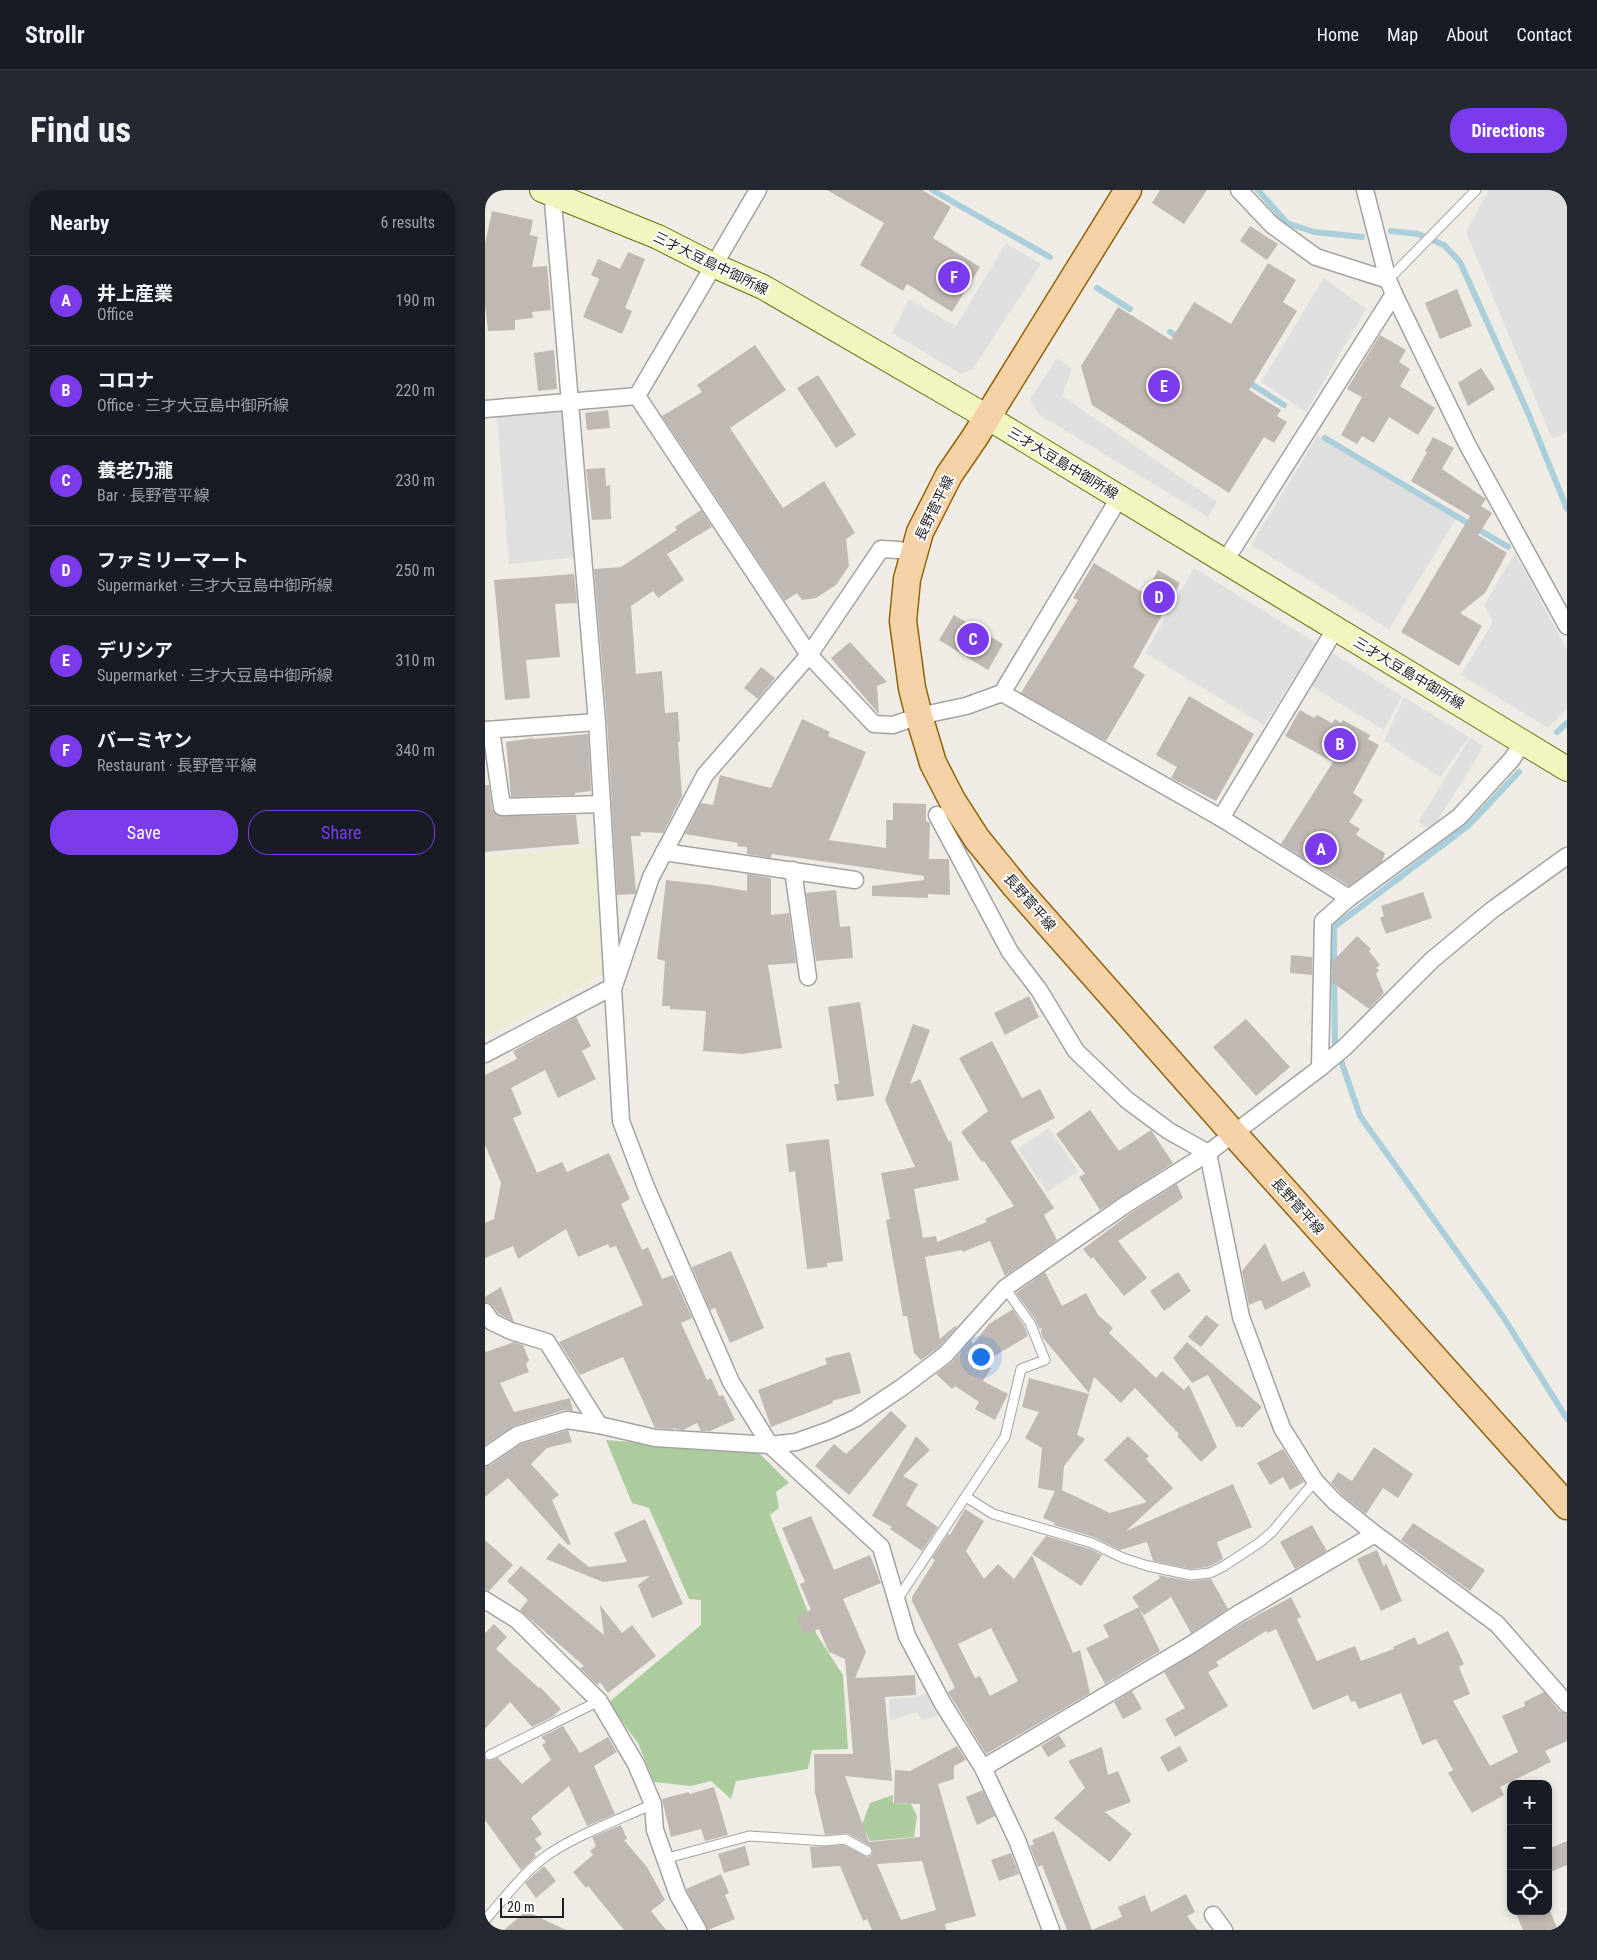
<!DOCTYPE html>
<html lang="en">
<head>
<meta charset="utf-8">
<style>
	body { margin:0; font-family:"Roboto Condensed","Noto Sans JP",sans-serif; background:#242831; color:#f1f3f6 }
	.controls { position:absolute; right:15px; bottom:15px; display:grid; overflow:hidden; border-radius:10px; box-shadow:0 2px 8px #0003 }
	.controls button { width:45px; height:45px; display:grid; place-items:center; padding:0; border:0; border-bottom:1px solid #363941; background:#171b24; color:#f1f3f6; font:25px sans-serif }
	.scale { position:absolute; left:15px; bottom:12px; width:64px; box-sizing:border-box; padding-left:5px; border:2px solid #1f1f1f; border-top:0; font-size:14px; line-height:18px; white-space:nowrap; color:#1f1f1f; -webkit-text-stroke:4px #fff; paint-order:stroke }
	.you { position:absolute; left:495px; top:1166px; width:18px; height:18px; margin:-12px; border:4px solid #fff; border-radius:50%; background:#1a73e8; box-shadow:0 0 0 8px #1a73e833 }
	.badge { display:grid; place-items:center; width:32px; height:32px; border-radius:50%; background:#7c3aed; color:#fff; font-size:16px; font-weight:700 }
	.pin { position:absolute; translate:-50% -50%; border:2px solid #fff; box-shadow:0 1px 5px #0006 }
	.list { margin:0; padding:0; list-style:none }
	h2 { display:flex; justify-content:space-between; align-items:center; height:65px; margin:0; padding:0 20px; font-size:21px }
	h2 small { font-size:16px; font-weight:400; color:#9ea1a6 }
	.list li { display:grid; grid-template-columns:32px 1fr auto; gap:15px; align-items:center; box-sizing:border-box; height:90px; padding:0 20px; border-top:1px solid #363941 }
	.list b { display:block; font-size:19px; white-space:nowrap }
	.list p { margin:0; font-size:16px; white-space:nowrap; color:#9ea1a6 }
	.list em { font-size:16px; font-style:normal; color:#9ea1a6 }
	.actions { display:flex; gap:10px; padding:15px 20px }
	.actions a { flex:1; padding:11px 0; border:1px solid #7c3aed; border-radius:20px; text-align:center; font-size:18px; color:#7c3aed }
	.actions .main { background:#7c3aed; color:#fff }
	.icon { flex:none; width:28px; height:28px; fill:none; stroke:currentColor; stroke-width:2; stroke-linecap:round; stroke-linejoin:round }
	.map { position:relative; flex:none; width:1082px; height:1740px; overflow:hidden; border-radius:20px }
	header { display:flex; align-items:center; gap:30px; box-sizing:border-box; height:70px; padding:0 25px; background:#171b24; border-bottom:1px solid #363941 }
	header strong { font-size:24px }
	nav { display:flex; gap:28px; margin-inline-start:auto; font-size:18px }
	.intro { display:flex; align-items:center; justify-content:space-between; box-sizing:border-box; height:120px; padding:0 30px }
	h1 { margin:0; font-size:35px }
	.button { padding:12px 22px; border-radius:20px; background:#7c3aed; color:#fff; font-size:18px; font-weight:700 }
	main { display:flex; gap:30px; padding:0 30px }
	aside { flex:1; background:#171b24; border-radius:20px; box-shadow:0 2px 8px #0003 }
	.map>svg:first-child { display:block }
	.farmland { fill:#ebecd3 }
	.forest { fill:#accc9e }
	.parking { fill:#dfdfdf }
	.lines { fill:none; stroke-linecap:round; stroke-linejoin:round }
	.stream { stroke:#aacfda; stroke-width:6 }
	.building { fill:#c0b8b3; fill-rule:evenodd }
	.service-casing { stroke:#a3a3a3; stroke-width:11 }
	.minor-casing { stroke:#a3a3a3; stroke-width:19 }
	.secondary-casing { stroke:#66700d; stroke-width:26 }
	.primary-casing { stroke:#90630b; stroke-width:29 }
	.service { stroke:#fff; stroke-width:9 }
	.minor { stroke:#fff; stroke-width:16 }
	.secondary { stroke:#f3f5be; stroke-width:24 }
	.primary { stroke:#f5d2a5; stroke-width:26 }
	.labels { text-anchor:middle; stroke-width:4; stroke-linejoin:round; paint-order:stroke }
	.street-label { font-size:14px; fill:#1f1f1f; stroke:#fff }
</style>
</head>
<body>
<header>
<strong>Strollr</strong>
<nav><a>Home</a><a>Map</a><a>About</a><a>Contact</a></nav>
</header>
<div class="intro"><h1>Find us</h1><a class="button">Directions</a></div>
<main>
<aside>
<h2>Nearby<small>6 results</small></h2>
<ul class="list">
<li><span class="badge">A</span><div><b>井上産業</b><p>Office</p></div><em>190 m</em></li>
<li><span class="badge">B</span><div><b>コロナ</b><p>Office · 三才大豆島中御所線</p></div><em>220 m</em></li>
<li><span class="badge">C</span><div><b>養老乃瀧</b><p>Bar · 長野菅平線</p></div><em>230 m</em></li>
<li><span class="badge">D</span><div><b>ファミリーマート</b><p>Supermarket · 三才大豆島中御所線</p></div><em>250 m</em></li>
<li><span class="badge">E</span><div><b>デリシア</b><p>Supermarket · 三才大豆島中御所線</p></div><em>310 m</em></li>
<li><span class="badge">F</span><div><b>バーミヤン</b><p>Restaurant · 長野菅平線</p></div><em>340 m</em></li>
</ul>
<div class="actions"><a class="main">Save</a><a>Share</a></div>
</aside>
<div class="map">
<svg width="1082" height="1740" viewBox="0 0 1082 1740">
	<rect width="100%" height="100%" fill="#efece6"/>
	<polygon class="farmland" points="115,656 123,781 0,847 0,666"/>
	<g class="forest">
		<polygon points="121,1250 274,1263 304,1293 291,1302 294,1318 285,1325 332,1445 358,1485 363,1559 327,1560 323,1579 251,1591 246,1609 226,1591 206,1596 169,1592 153,1553 123,1513 216,1435 216,1410 204,1409 164,1318 147,1313"/>
		<polygon points="408,1605 408,1613 426,1614 432,1626 429,1647 385,1651 377,1635 385,1613"/>
	</g>
	<g class="parking">
		<polygon points="1004,0 1082,0 1082,242 1067,249 981,42"/>
		<polygon points="521,53 556,74 488,179 476,184 407,143 424,109 471,136"/>
		<polygon points="839,88 881,119 821,222 776,192"/>
		<polygon points="572,168 587,179 577,206 732,312 723,327 553,224 545,209"/>
		<polygon points="79,219 93,367 24,374 12,227"/>
		<polygon points="833,245 971,329 904,439 766,355"/>
		<polygon points="1030,363 1082,460 1082,519 1063,538 976,485 1008,432 999,415"/>
		<polygon points="709,378 831,453 779,535 660,463"/>
		<polygon points="847,463 917,506 899,540 826,496"/>
		<polygon points="919,507 984,547 955,587 899,551"/>
		<polygon points="985,548 999,556 947,640 933,632"/>
		<polygon points="564,938 593,981 562,1002 533,959"/>
		<polygon points="443,1503 453,1525 437,1531 432,1522 405,1531 404,1509 432,1507"/>
	</g>
	<g class="lines">
		<g class="stream">
			<polyline points="447,0 565,67"/>
			<polyline points="773,0 802,33 829,42 877,47"/>
			<polyline points="906,41 933,44 959,55 975,72 1044,225 1082,319"/>
			<polyline points="612,98 645,119"/>
			<polyline points="685,142 695,148"/>
			<polyline points="760,190 799,215"/>
			<polyline points="840,248 1023,357"/>
			<polyline points="1072,542 1082,533"/>
			<polyline points="849,776 849,737 984,635 1034,582"/>
			<polyline points="849,786 850,853 875,926 1017,1125 1082,1229"/>
		</g>
	</g>
	<g class="building">
		<polygon points="342,0 437,0 466,17 448,48 495,77 467,122 422,94 418,101 375,75 399,33"/>
		<polygon points="675,0 722,0 699,34 667,13"/>
		<polygon points="7,21 48,30 45,45 53,47 47,77 62,76 66,120 47,122 48,128 30,130 30,140 3,141 0,115 0,54"/>
		<polygon points="765,36 793,54 782,70 755,51"/>
		<polygon points="143,62 160,69 140,118 147,121 137,144 98,127 114,89 106,85 113,69 135,79"/>
		<polygon points="783,73 811,90 798,112 812,121 764,200 796,220 792,226 802,232 789,253 779,247 744,303 607,215 596,176 633,117 686,150 709,112 746,134"/>
		<polygon points="972,99 987,136 955,149 940,113"/>
		<polygon points="895,145 921,160 914,172 925,179 915,196 950,218 933,245 904,227 889,253 877,246 872,254 856,245 877,207 862,199"/>
		<polygon points="270,155 301,200 245,238 298,318 339,291 370,343 361,349 364,376 351,395 331,408 317,410 312,403 300,411 177,226 217,202 212,195"/>
		<polygon points="69,160 72,199 53,201 49,163"/>
		<polygon points="996,178 1010,199 983,216 973,193"/>
		<polygon points="333,185 371,245 351,258 312,198"/>
		<polygon points="123,220 125,238 102,240 100,223"/>
		<polygon points="948,247 969,258 957,279 1001,309 996,316 1007,323 993,345 1022,363 1000,403 975,423 997,436 974,476 916,442 985,326 926,291 942,262 940,261"/>
		<polygon points="120,278 121,296 125,295 126,329 107,330 101,279"/>
		<polygon points="216,320 227,337 182,364 199,390 173,408 168,401 146,416 151,484 177,481 180,523 193,522 195,552 193,552 197,606 178,643 155,642 156,646 146,646 151,701 150,704 132,705 122,531 109,379 136,377 192,340 190,337"/>
		<polygon points="609,373 660,404 673,380 695,393 648,477 660,485 621,551 536,503 593,410 588,408"/>
		<polygon points="89,384 92,413 70,414 75,467 41,470 45,508 20,510 9,390"/>
		<polygon points="469,425 518,454 503,480 454,450"/>
		<polygon points="365,452 402,492 392,496 394,524 346,468"/>
		<polygon points="276,477 290,488 273,509 259,498"/>
		<polygon points="704,506 769,544 731,611 686,588 692,577 671,565"/>
		<polygon points="815,520 829,528 832,525 847,533 850,529 856,533 858,530 885,545 883,549 894,555 868,603 878,610 864,632 875,639 871,645 900,663 897,672 864,696 796,654 848,572 800,546"/>
		<polygon points="317,529 345,542 343,546 381,562 344,650 401,658 401,630 408,630 408,613 441,614 441,631 445,633 444,669 464,669 465,705 443,704 443,708 387,706 387,696 439,690 439,686 287,664 286,668 262,664 262,657 252,656 253,653 200,644 216,613 228,615 235,585 286,598"/>
		<polygon points="103,544 106,601 90,603 90,605 26,607 21,552 48,548 48,549"/>
		<polygon points="0,595 4,595 7,619 13,626 91,625 94,654 0,662"/>
		<polygon points="262,684 286,688 286,725 304,723 311,773 283,775 297,858 258,864 218,861 221,821 185,819 185,816 177,816 180,771 172,769 181,690 226,695 262,701"/>
		<polygon points="351,700 355,737 365,736 368,768 331,771 321,703"/>
		<polygon points="938,702 947,728 901,744 895,728 899,726 896,716"/>
		<polygon points="872,746 886,759 884,761 895,775 891,778 894,780 891,784 899,803 884,819 847,792 847,769 850,769"/>
		<polygon points="806,765 827,767 827,785 805,783"/>
		<polygon points="544,806 554,827 520,845 509,823"/>
		<polygon points="375,812 389,906 352,911 349,894 354,894 343,817"/>
		<polygon points="91,827 106,856 97,861 111,889 73,908 60,880 26,898 37,924 28,928 52,983 77,972 82,982 124,963 145,1009 136,1014 157,1060 163,1057 177,1089 188,1085 207,1128 196,1133 222,1190 226,1188 234,1206 238,1205 250,1230 225,1241 216,1241 212,1233 198,1240 191,1239 191,1238 187,1239 170,1238 138,1167 95,1185 74,1152 158,1115 131,1056 125,1058 123,1054 93,1067 81,1039 33,1069 28,1056 0,1068 0,1033 9,1029 16,993 0,955 0,885 32,869 28,861"/>
		<polygon points="761,829 805,877 771,906 728,857"/>
		<polygon points="428,834 445,840 425,894 435,889 464,952 466,950 474,990 429,999 438,1048 451,1046 452,1052 502,1032 500,1029 529,1016 499,971 497,972 476,942 503,921 474,868 507,851 537,908 555,899 570,928 525,951 569,1018 559,1025 572,1050 520,1086 505,1051 478,1062 477,1060 440,1067 455,1149 470,1136 472,1137 453,1158 436,1170 429,1163 422,1126 418,1126 401,1030 405,1029 396,983 430,977 400,910"/>
		<polygon points="605,920 634,961 666,940 688,973 615,1020 594,987 600,984 571,944"/>
		<polygon points="344,949 358,1071 342,1073 342,1077 322,1079 310,981 304,982 301,954"/>
		<polygon points="692,994 698,1008 633,1051 662,1088 639,1106 608,1067 606,1069 598,1059 646,1023"/>
		<polygon points="780,1053 797,1092 819,1081 826,1096 780,1120 776,1110 764,1115 757,1081"/>
		<polygon points="246,1061 279,1138 245,1153 230,1118 225,1120 207,1077"/>
		<polygon points="560,1082 577,1116 601,1103 613,1125 628,1138 624,1143 671,1188 677,1181 699,1200 704,1195 732,1257 716,1272 692,1246 694,1244 650,1198 636,1213 609,1187 604,1203 558,1148 556,1143 557,1138 554,1139 550,1129 531,1103"/>
		<polygon points="693,1082 706,1101 679,1121 665,1101"/>
		<polygon points="16,1097 29,1132 14,1124 8,1116 0,1112 0,1107"/>
		<polygon points="528,1119 539,1136 543,1146 494,1175 506,1178 498,1191 523,1204 510,1230 490,1219 494,1212 470,1196 467,1199 451,1184 467,1172 486,1151 488,1154 504,1134"/>
		<polygon points="721,1125 734,1135 716,1157 703,1147"/>
		<polygon points="29,1152 38,1155 44,1170 41,1174 44,1182 15,1193 29,1222 85,1208 88,1221 79,1220 29,1236 0,1255 0,1160 1,1162"/>
		<polygon points="702,1152 777,1217 757,1238 754,1236 752,1238 723,1185 707,1193 688,1168"/>
		<polygon points="365,1162 376,1203 347,1211 348,1213 286,1237 273,1200 342,1174 340,1168"/>
		<polygon points="544,1188 604,1204 592,1245 600,1249 579,1276 577,1300 625,1323 662,1312 619,1270 643,1246 664,1266 661,1269 688,1298 641,1341 748,1294 767,1337 732,1352 738,1369 723,1377 706,1379 668,1371 662,1352 635,1360 609,1347 569,1335 570,1333 558,1328 570,1301 553,1298 557,1258 540,1248 554,1222 537,1217"/>
		<polygon points="406,1221 422,1236 364,1305 330,1276 349,1254 361,1264"/>
		<polygon points="83,1240 87,1252 62,1258 46,1274 74,1305 67,1310 86,1354 83,1355 23,1288 0,1307 0,1277 6,1275 36,1254"/>
		<polygon points="431,1246 445,1260 418,1286 433,1294 421,1315 453,1337 437,1361 405,1339 407,1337 387,1326"/>
		<polygon points="889,1257 928,1284 913,1308 898,1298 881,1324 857,1305 846,1293 853,1282 867,1291"/>
		<polygon points="798,1259 819,1292 805,1300 798,1287 785,1295 772,1273"/>
		<path d="M480 1319 499 1331 481 1361 499 1389 513 1374 529 1389 547 1365 588 1463 595 1460 605 1503 501 1564 463 1502 470 1498 427 1411V1407L450 1370 447 1368 463 1344 465 1345ZM506 1438 533 1491 505 1506 495 1486 490 1488 473 1454Z"/>
		<path d="M326 1326 349 1380 385 1365 396 1393 358 1409 381 1462 370 1488 430 1485 431 1505 400 1507 407 1591 360 1586 384 1652 435 1647V1614L409 1613 410 1580 425 1581 472 1556 481 1570 469 1576V1589L453 1594 491 1726 460 1734 461 1740H387L382 1729 378 1731 355 1676 327 1678 325 1657 359 1655 382 1667 386 1666 388 1661 385 1656 362 1643 340 1645 330 1603 329 1564H368L360 1469 344 1462 334 1439 318 1444 312 1425 326 1420 315 1394 320 1392 297 1338ZM437 1671 451 1720 416 1730 392 1674Z"/>
		<polygon points="160,1329 198,1414 167,1428 153,1395 165,1386 118,1392 61,1369 74,1353 104,1377 142,1372 129,1343"/>
		<polygon points="928,1333 1000,1380 985,1401 916,1350"/>
		<polygon points="827,1335 842,1361 810,1379 795,1352"/>
		<polygon points="561,1346 605,1359 617,1365 596,1396 547,1364"/>
		<polygon points="0,1350 28,1375 4,1401 0,1400"/>
		<polygon points="892,1360 899,1377 901,1373 917,1411 896,1421 872,1369"/>
		<polygon points="36,1376 119,1445 115,1415 137,1443 147,1435 171,1466 123,1503 115,1492 112,1495 95,1478 99,1476 35,1420 43,1410 22,1391"/>
		<polygon points="673,1385 705,1391 726,1389 743,1419 706,1443 686,1407 659,1425 655,1420 675,1461 620,1494 601,1458 624,1447 618,1435 654,1417 647,1407 675,1388"/>
		<polygon points="806,1407 816,1427 812,1429 832,1471 870,1456 876,1471 909,1459 908,1457 930,1447 933,1455 963,1441 979,1474 974,1477 985,1504 968,1511 1005,1576 1033,1562 1017,1526 1040,1516 1039,1512 1059,1502 1074,1521 1082,1524 1082,1551 1060,1561 1066,1572 1015,1597 1019,1605 987,1623 963,1583 968,1580 951,1549 937,1555 916,1503 874,1519 870,1511 866,1512 863,1505 828,1520 791,1439 783,1443 781,1441 731,1472 734,1476 723,1482 743,1516 690,1547 680,1529 700,1518 679,1482 758,1433"/>
		<polygon points="9,1434 22,1447 11,1459 54,1498 55,1497 76,1519 70,1524 71,1525 47,1537 25,1512 0,1539 0,1443"/>
		<polygon points="647,1501 657,1519 638,1529 629,1512"/>
		<polygon points="78,1536 95,1563 123,1547 132,1562 109,1576 130,1624 102,1636 84,1596 46,1628 57,1644 50,1649 57,1658 49,1664 51,1666 36,1680 0,1630 0,1569 5,1571 13,1568 37,1594 66,1570 57,1555 61,1552 56,1547"/>
		<polygon points="574,1545 581,1556 563,1567 556,1556"/>
		<polygon points="695,1556 703,1571 683,1582 675,1567"/>
		<polygon points="617,1557 623,1585 633,1581 646,1612 620,1622 647,1644 625,1672 569,1628 600,1598 583,1571"/>
		<polygon points="229,1597 243,1645 220,1651 216,1639 186,1647 177,1609 204,1602 204,1604"/>
		<polygon points="498,1600 510,1626 492,1635 481,1607"/>
		<polygon points="136,1635 142,1649 139,1650 162,1677 180,1710 166,1721 181,1740 139,1740 103,1696 101,1698 88,1682 108,1665 105,1661 111,1656 107,1647"/>
		<polygon points="569,1641 607,1740 637,1727 633,1717 660,1705 666,1722 701,1704 710,1722 702,1726 712,1740 582,1740 557,1675 553,1677 545,1656 549,1654 547,1650"/>
		<polygon points="1082,1651 1082,1675 1063,1683 1063,1659"/>
		<polygon points="260,1656 265,1675 239,1683 233,1664"/>
		<polygon points="526,1663 534,1684 514,1691 506,1670"/>
		<polygon points="59,1676 71,1691 51,1708 40,1693"/>
		<polygon points="236,1684 244,1703 240,1705 250,1729 223,1740 201,1699"/>
		<polygon points="41,1721 81,1740 19,1740"/>
		<polygon points="1030,1721 1065,1721 1073,1740 1038,1740"/>
	</g>
	<g class="lines">
		<defs>
			<g id="service">
				<polyline points="903,90 991,0"/>
				<polyline points="481,1307 508,1324 607,1353 638,1368 663,1376 706,1385 725,1383 739,1376 774,1353 787,1342 830,1291"/>
				<polyline points="412,1410 520,1247 536,1179 560,1170 545,1133 520,1098"/>
				<polyline points="5,1565 114,1511"/>
				<polyline points="179,1669 264,1646 340,1651 360,1649 382,1661"/>
				<path d="M0 1730C20 1708 39 1681 64 1664 96 1643 133 1630 168 1614"/>
			</g>
			<g id="minor">
				<polyline points="67,0 112,532 136,931 161,997 246,1192 285,1255 396,1357 422,1446 458,1514 498,1578 532,1650 566,1740"/>
				<polyline points="273,0 152,206 324,465 389,534 408,535 434,526 481,516 517,503 634,308"/>
				<polyline points="754,0 787,35 831,67 903,90"/>
				<polyline points="880,0 903,90 909,104 982,254 1082,436"/>
				<polyline points="0,219 152,206"/>
				<polyline points="740,371 909,104"/>
				<polyline points="517,503 736,628 864,708"/>
				<polyline points="0,540 112,532"/>
				<polyline points="6,540 17,617 117,614"/>
				<polyline points="452,625 525,762 554,800 591,861 642,910 684,941 723,963 756,1127 797,1238 830,1291 850,1312 890,1344 1012,1434 1082,1514"/>
				<polyline points="736,628 851,438"/>
				<polyline points="179,662 370,690"/>
				<polyline points="308,680 323,787"/>
				<polyline points="0,864 129,796 166,687 220,585 324,465 396,359 414,360 429,364"/>
				<polyline points="835,878 838,731 864,708 974,627 1027,569 1038,552"/>
				<polyline points="0,1122 7,1132 26,1141 62,1152 114,1235"/>
				<polyline points="0,1267 32,1245 82,1230 114,1235 170,1248 285,1255 311,1252 345,1240 371,1228 416,1198 460,1165 520,1098 640,1015 723,963 835,878 860,857 947,770 1007,720 1082,666"/>
				<polyline points="0,1410 32,1430 114,1511 151,1574 168,1614 170,1640 193,1705 213,1740"/>
				<polyline points="498,1578 704,1456 753,1424 890,1344"/>
				<polyline points="728,1725 739,1740"/>
			</g>
			<polyline id="secondary" points="57,0 173,47 228,75 278,97 502,227 1082,579"/>
			<polyline id="primary" points="643,0 490,247 464,285 435,342 422,389 418,431 427,498 434,526 448,573 467,610 492,649 531,697 748,943 1082,1316"/>
		</defs>
		<use href="#service" class="service-casing"/>
		<use href="#minor" class="minor-casing"/>
		<use href="#secondary" class="secondary-casing"/>
		<use href="#primary" class="primary-casing"/>
		<use href="#service" class="service"/>
		<use href="#minor" class="minor"/>
		<use href="#secondary" class="secondary"/>
		<use href="#primary" class="primary"/>
	</g>
	<g class="labels">
		<g class="street-label">
			<text transform="translate(226 73) rotate(26)" y="5">三才大豆島中御所線</text>
			<text transform="translate(578 273) rotate(31)" y="5">三才大豆島中御所線</text>
			<text transform="translate(449 318) rotate(-64)" y="5">長野菅平線</text>
			<text transform="translate(924 483) rotate(31)" y="5">三才大豆島中御所線</text>
			<text transform="translate(545 712) rotate(49)" y="5">長野菅平線</text>
			<text transform="translate(813 1016) rotate(48)" y="5">長野菅平線</text>
		</g>
	</g>
</svg>
<div class="controls">
<button>+</button>
<button>−</button>
<button><svg class="icon" aria-label="locate" viewBox="0 0 24 24"><circle cx="12" cy="12" r="6"/><path d="M12 2v4M12 18v4M2 12h4M18 12h4"/></svg></button>
</div>
<div class="scale">20 m</div>
<div class="you"></div>
<div class="pin badge" style="left:836px;top:659px">A</div>
<div class="pin badge" style="left:855px;top:554px">B</div>
<div class="pin badge" style="left:488px;top:449px">C</div>
<div class="pin badge" style="left:674px;top:407px">D</div>
<div class="pin badge" style="left:679px;top:196px">E</div>
<div class="pin badge" style="left:469px;top:87px">F</div>
</div>
</main>
</body>
</html>
